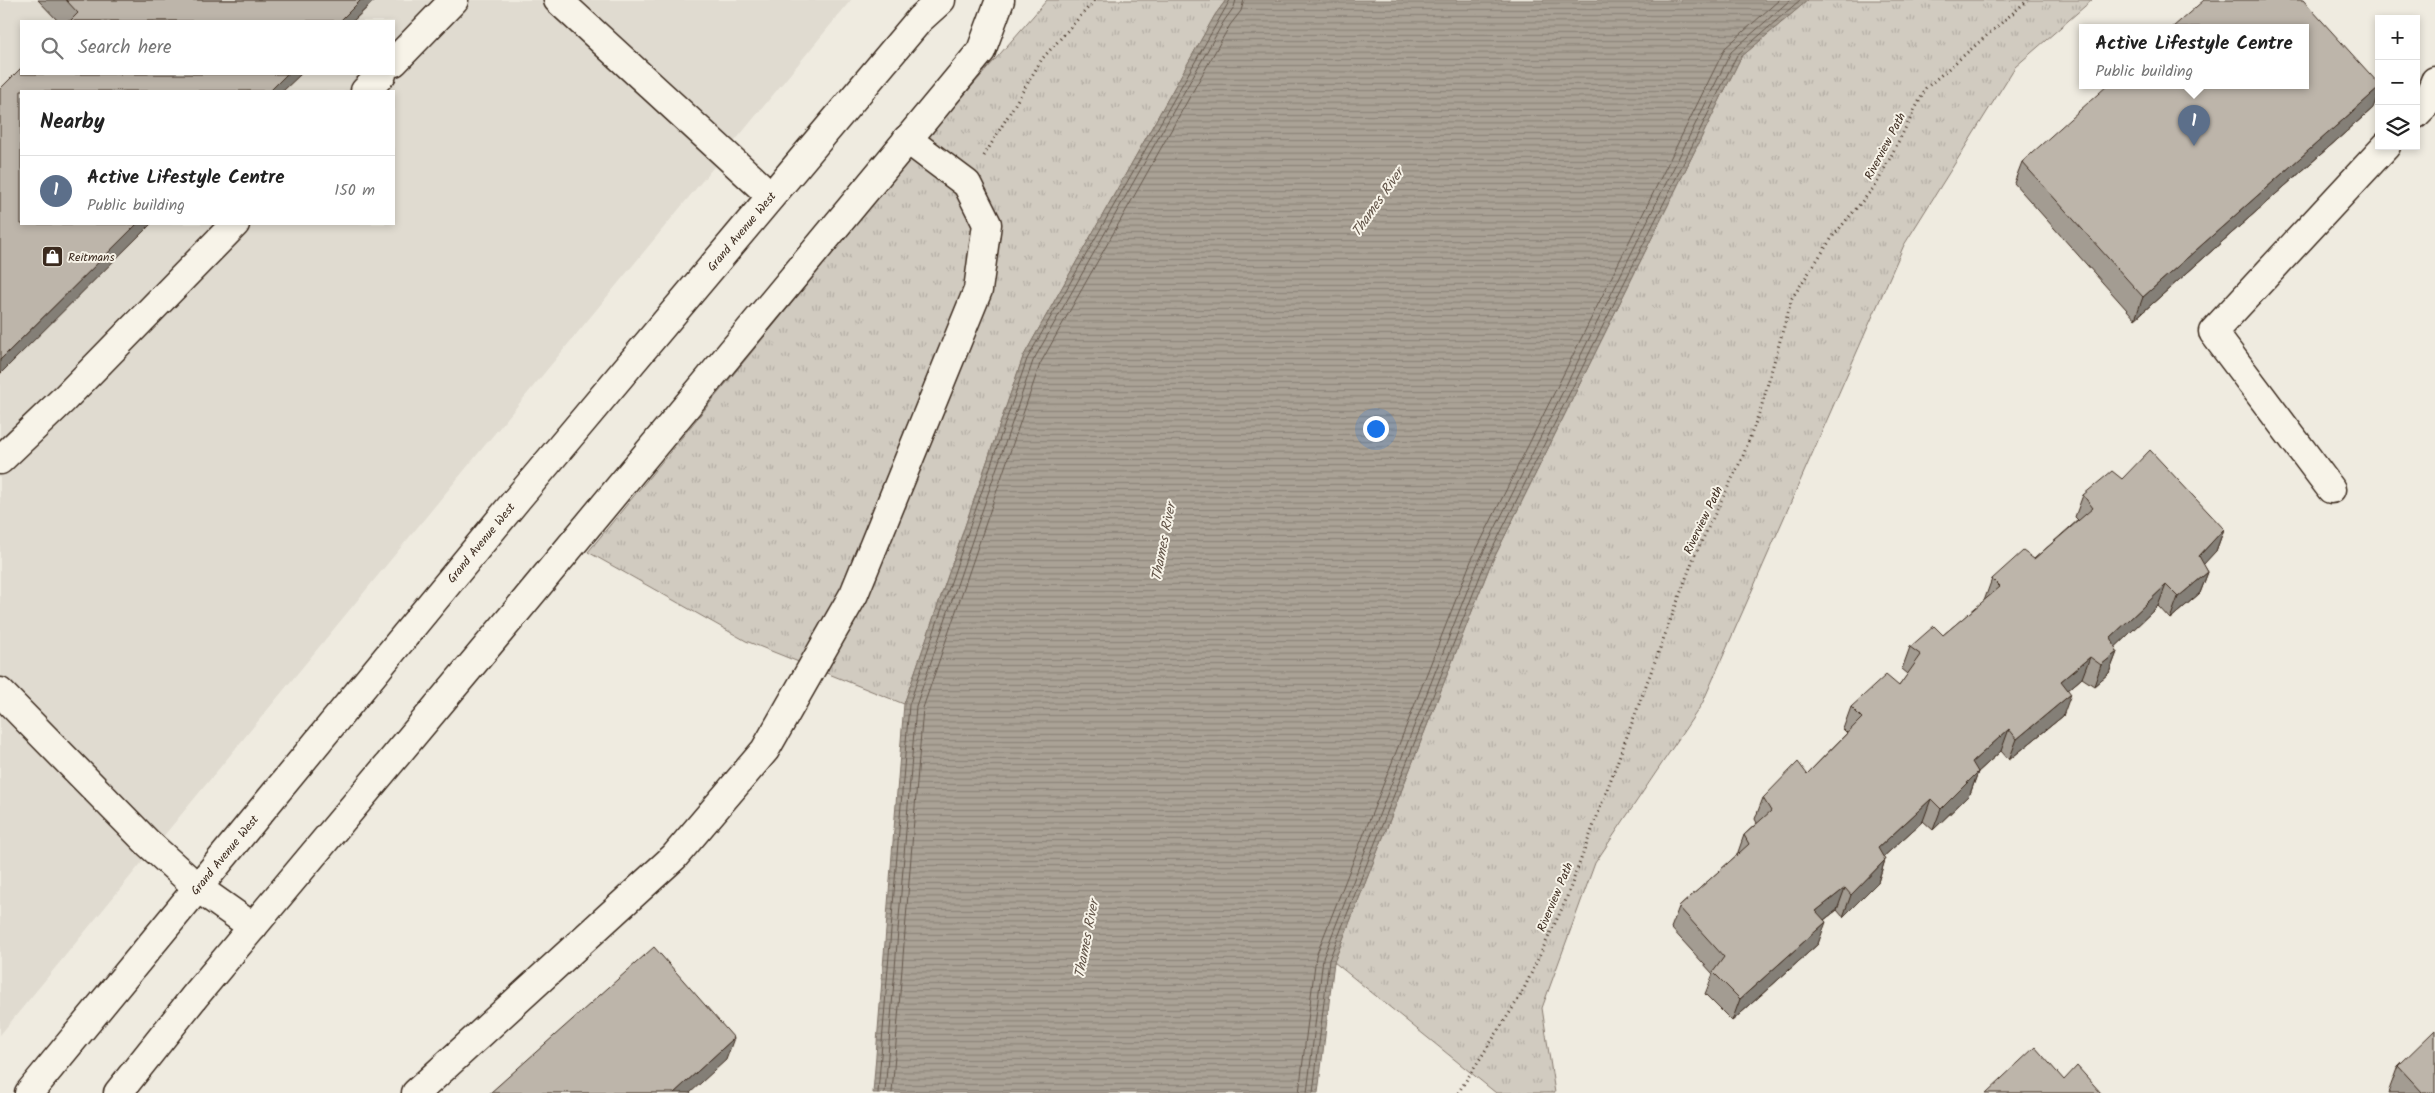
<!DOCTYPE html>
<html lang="en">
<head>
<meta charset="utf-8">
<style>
	body { margin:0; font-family:Kalam,sans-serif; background:#f2f2f2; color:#222 }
	.controls { position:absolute; right:15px; top:15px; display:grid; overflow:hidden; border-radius:0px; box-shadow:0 2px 8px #0003 }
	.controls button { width:45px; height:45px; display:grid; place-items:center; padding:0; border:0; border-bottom:1px solid #e0e0e0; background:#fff; color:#222; font:25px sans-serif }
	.you { position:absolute; left:1375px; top:428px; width:18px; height:18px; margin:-12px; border:4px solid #fff; border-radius:50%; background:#1a73e8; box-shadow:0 0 0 8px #1a73e833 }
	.badge { display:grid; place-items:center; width:32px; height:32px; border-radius:50%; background:#3b2a1e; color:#fff; font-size:16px; font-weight:700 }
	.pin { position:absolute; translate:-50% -41px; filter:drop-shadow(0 1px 2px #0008) }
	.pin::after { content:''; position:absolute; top:26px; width:18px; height:15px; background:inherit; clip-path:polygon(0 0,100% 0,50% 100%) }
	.popup { position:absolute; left:2079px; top:24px; width:230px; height:65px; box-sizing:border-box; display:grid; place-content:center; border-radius:0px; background:#fff; filter:drop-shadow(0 1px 4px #0005); font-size:16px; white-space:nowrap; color:#767676 }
	.popup b { font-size:19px; color:#222 }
	.popup::after { content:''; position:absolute; left:50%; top:100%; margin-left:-10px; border:10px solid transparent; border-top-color:#fff }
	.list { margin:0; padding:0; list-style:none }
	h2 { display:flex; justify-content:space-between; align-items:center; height:65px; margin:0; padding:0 20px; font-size:21px }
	h2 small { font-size:16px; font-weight:400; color:#767676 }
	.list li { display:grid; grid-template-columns:32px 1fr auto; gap:15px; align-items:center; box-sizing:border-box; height:70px; padding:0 20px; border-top:1px solid #e0e0e0 }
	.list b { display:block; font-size:19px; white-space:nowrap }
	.list p { margin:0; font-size:16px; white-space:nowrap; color:#767676 }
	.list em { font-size:16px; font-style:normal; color:#767676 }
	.icon { flex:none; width:28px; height:28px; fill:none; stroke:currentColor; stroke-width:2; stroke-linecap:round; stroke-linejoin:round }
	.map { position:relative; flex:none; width:2435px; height:1093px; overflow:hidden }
	.search { position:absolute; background:#fff; box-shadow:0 2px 8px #0003; left:20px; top:20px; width:375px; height:55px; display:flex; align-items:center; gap:12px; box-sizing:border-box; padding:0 18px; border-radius:0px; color:#767676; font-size:19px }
	.panel { position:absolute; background:#fff; box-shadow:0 2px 8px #0003; left:20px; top:90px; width:375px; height:135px; border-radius:0px }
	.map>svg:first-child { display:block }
	.built { fill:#e0dbd0; fill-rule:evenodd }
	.grass { fill:url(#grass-tufts); stroke:#867a6f }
	.water { fill:url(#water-rules); stroke:#7e7266 }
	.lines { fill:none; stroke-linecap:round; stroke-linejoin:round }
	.shore { stroke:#675a4e; stroke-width:1 }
	.minor-casing { stroke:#3b2a1e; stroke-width:31 }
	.major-casing { stroke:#3b2a1e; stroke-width:31 }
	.path { stroke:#3b2a1e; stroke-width:3; stroke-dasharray:1 4; stroke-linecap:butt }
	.minor { stroke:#f7f3e8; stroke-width:28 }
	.major { stroke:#f7f3e8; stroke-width:28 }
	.wall { fill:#a39c92; stroke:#3b2a1e }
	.shaded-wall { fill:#847f77; stroke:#3b2a1e }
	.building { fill:#bdb5aa; stroke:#3b2a1e }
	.labels { text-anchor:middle; stroke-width:4; stroke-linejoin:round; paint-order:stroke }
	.street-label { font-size:12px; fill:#3b2a1e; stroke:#f7f3e8 }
	.poi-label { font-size:12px; fill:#3b2a1e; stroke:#f7f3e8; text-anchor:start }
	.water-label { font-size:14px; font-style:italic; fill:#625448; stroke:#f7f3e8 }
</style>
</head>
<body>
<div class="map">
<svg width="2435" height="1093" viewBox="0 0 2435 1093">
	<defs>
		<pattern id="grass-tufts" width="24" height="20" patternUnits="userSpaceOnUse" patternTransform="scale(1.25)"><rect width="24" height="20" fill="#d1cbc0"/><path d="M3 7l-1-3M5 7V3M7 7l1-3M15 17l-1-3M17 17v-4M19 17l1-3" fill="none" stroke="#b4aea5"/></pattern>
		<pattern id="water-rules" width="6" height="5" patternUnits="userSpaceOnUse" patternTransform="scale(1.25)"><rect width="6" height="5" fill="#aaa296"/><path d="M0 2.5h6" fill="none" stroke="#8c847a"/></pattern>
	</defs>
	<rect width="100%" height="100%" fill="#efebe0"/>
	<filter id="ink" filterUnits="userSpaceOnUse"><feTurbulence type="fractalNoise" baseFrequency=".02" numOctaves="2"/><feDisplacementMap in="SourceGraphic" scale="10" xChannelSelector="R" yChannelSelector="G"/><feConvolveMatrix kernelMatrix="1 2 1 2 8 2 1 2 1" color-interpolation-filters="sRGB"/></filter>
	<g filter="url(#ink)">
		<path class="built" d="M0 0H851L0 1035ZM21 21H394V74H21ZM21 91H394V224H21Z"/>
		<g class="grass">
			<polygon points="1047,0 1226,0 1215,15 1023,357 904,704 746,641 588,552 926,139"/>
			<polygon points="1808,0 2092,0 2015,67 1904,245 1702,704 1595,863 1542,1008 1555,1093 1496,1093 1334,962 1489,568 1741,57"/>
		</g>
		<polygon class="water" points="1226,0 1808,0 1741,57 1489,568 1334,962 1318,1093 873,1093 904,704 1023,357 1215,15"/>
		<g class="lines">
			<g class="shore">
				<polyline points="878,1093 909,705 1027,359 1230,0"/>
				<polyline points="885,1093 916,706 1033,361 1224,21 1234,7 1236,0"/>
				<polyline points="892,1093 923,708 1040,364 1230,25 1241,11 1244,0"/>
				<polyline points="1299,1093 1316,956 1471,561 1725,48 1779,0"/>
				<polyline points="1307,1093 1323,958 1478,563 1731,52 1790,0"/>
				<polyline points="1313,1093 1329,960 1484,566 1737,55 1800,0"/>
			</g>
			<defs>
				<g id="minor">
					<polyline points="558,0 771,196"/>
					<polyline points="394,62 454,0"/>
					<polyline points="365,91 382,74"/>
					<polyline points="2416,114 2426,104 2435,81"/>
					<polyline points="0,460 64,399 235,224"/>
					<polyline points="2331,489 2213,332 2386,146"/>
					<polyline points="0,692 148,843 198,888 253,927"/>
					<polyline points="416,1093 674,857 765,750 854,594 978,290 987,224 967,184 907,139"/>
				</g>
				<g id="major">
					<path id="s1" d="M29 1093 518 498 920 19 941 0"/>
					<polyline points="118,1093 195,996 511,618 981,51 1000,0"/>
				</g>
			</defs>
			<use href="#minor" class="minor-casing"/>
			<use href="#major" class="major-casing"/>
			<g class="path">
				<polyline points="984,156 1042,59 1095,0"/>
				<polyline points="1458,1093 1521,995 1565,902 1694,557 1743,456 1761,408 1792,298 1833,236 1876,185 1926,88 2028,0"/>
			</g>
			<use href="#minor" class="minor"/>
			<use href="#major" class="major"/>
		</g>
		<g class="wall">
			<polygon points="38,0 375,0 353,21 58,21"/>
			<polygon points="2373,108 2135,319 2014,183 2022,162"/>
			<polygon points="2122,479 2224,529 2216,551 2203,564 2208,572 2200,593 2170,619 2158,606 2115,647 2117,652 2109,673 2094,686 2082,678 2068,690 2063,716 2009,760 2001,751 1978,772 1970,794 1933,830 1923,821 1883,857 1885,860 1878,882 1843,917 1837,910 1824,920 1818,944 1732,1021 1705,994 1713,974 1671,928 1679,907 1737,855 1744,835 1757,823 1755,819 1763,798 1807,774 1847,733 1843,729 1851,707 1899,686 1908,674 1902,669 1910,647 1943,635 1984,601 1992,579 2034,559 2078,520 2075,517 2083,495"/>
			<polygon points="2398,1066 2435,1093 2388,1093"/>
		</g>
		<g class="shaded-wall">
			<polygon points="361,0 375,0 353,21 340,21"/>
			<polygon points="287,74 301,74 283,91 270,91"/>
			<polygon points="2379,88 2379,92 2373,108 2135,319 2143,297"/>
			<polygon points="137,224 151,224 0,374 0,360"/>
			<polygon points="2224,529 2216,551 2191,578 2199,556"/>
			<polygon points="2208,572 2200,593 2170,619 2178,597"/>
			<polygon points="2166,585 2158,606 2103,659 2111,637"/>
			<polygon points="2117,652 2109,673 2094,686 2101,665"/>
			<polygon points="2090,657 2082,678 2053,703 2061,681"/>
			<polygon points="2071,694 2063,716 2009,760 2017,739"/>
			<polygon points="2009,729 2001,751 1965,784 1972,762"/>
			<polygon points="1978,772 1970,794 1933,830 1941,809"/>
			<polygon points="1931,799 1923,821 1870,869 1878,848"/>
			<polygon points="1885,860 1878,882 1843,917 1851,895"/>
			<polygon points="1845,888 1837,910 1808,932 1816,911"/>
			<polygon points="1826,922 1818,944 1732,1021 1740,999"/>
			<polygon points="734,1038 726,1060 690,1093 674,1093"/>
		</g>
		<g class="building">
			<polygon points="66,0 361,0 340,21 70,21 78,13"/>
			<polygon points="2204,0 2303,0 2379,84 2379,88 2143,297 2022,162 2108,85 2305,85 2305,27 2173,27"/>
			<polygon points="21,68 21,74 287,74 270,91 21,91 21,224 137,224 0,360 0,89"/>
			<polygon points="2150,450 2224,529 2199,556 2208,572 2178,597 2166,585 2111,637 2117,652 2101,665 2090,657 2061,681 2071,694 2017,739 2009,729 1972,762 1978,772 1941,809 1931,799 1878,848 1885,860 1851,895 1845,888 1816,911 1826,922 1740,999 1713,972 1724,957 1679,907 1749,844 1744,835 1771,811 1763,798 1798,762 1807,774 1862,718 1851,707 1886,675 1899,686 1921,655 1910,647 1934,626 1943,635 2000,587 1992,579 2023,551 2034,559 2093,508 2083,495 2112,471 2122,479"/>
			<polygon points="654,947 734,1038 674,1093 490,1093"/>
			<polygon points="2435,1030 2435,1093 2423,1093 2398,1066"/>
			<polygon points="2035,1047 2064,1080 2077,1066 2101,1093 1986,1093"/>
		</g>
	</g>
	<defs>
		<symbol id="shop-square" viewBox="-11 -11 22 22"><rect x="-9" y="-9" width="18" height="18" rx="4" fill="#3b2a1e" stroke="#f7f3e8"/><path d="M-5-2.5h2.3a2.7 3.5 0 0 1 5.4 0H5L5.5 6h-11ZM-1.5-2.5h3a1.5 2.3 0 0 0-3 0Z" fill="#fff"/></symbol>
	</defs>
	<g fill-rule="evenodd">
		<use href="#shop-square" x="40" y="244" width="25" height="25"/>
	</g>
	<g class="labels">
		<g class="street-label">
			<text transform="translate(1885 146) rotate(-62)" y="4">Riverview Path</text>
			<text dy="4" stroke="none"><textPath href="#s1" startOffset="1118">Grand Avenue West</textPath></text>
			<text transform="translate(1703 520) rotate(-64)" y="4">Riverview Path</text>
			<text dy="4" stroke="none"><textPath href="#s1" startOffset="712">Grand Avenue West</textPath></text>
			<text dy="4" stroke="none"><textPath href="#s1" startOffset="308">Grand Avenue West</textPath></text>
			<text transform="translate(1555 897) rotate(-67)" y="4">Riverview Path</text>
		</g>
		<g class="poi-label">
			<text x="68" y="261">Reitmans</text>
		</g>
		<g class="water-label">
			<text transform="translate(1377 202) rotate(-55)" y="5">Thames River</text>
			<text transform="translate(1163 542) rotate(-79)" y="5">Thames River</text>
			<text transform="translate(1086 939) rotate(-79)" y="5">Thames River</text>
		</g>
	</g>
</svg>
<div class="controls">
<button>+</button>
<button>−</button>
<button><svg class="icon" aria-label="layers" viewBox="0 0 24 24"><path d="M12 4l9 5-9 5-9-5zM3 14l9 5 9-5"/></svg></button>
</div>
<div class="you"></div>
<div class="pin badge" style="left:2194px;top:146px;background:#5c6f8a">1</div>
<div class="popup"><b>Active Lifestyle Centre</b>Public building</div>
<div class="search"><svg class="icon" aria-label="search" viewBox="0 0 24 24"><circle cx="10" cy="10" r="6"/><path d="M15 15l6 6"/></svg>Search here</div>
<section class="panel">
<h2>Nearby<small></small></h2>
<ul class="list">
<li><span class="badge" style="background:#5c6f8a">1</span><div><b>Active Lifestyle Centre</b><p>Public building</p></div><em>150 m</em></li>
</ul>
</section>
</div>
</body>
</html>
